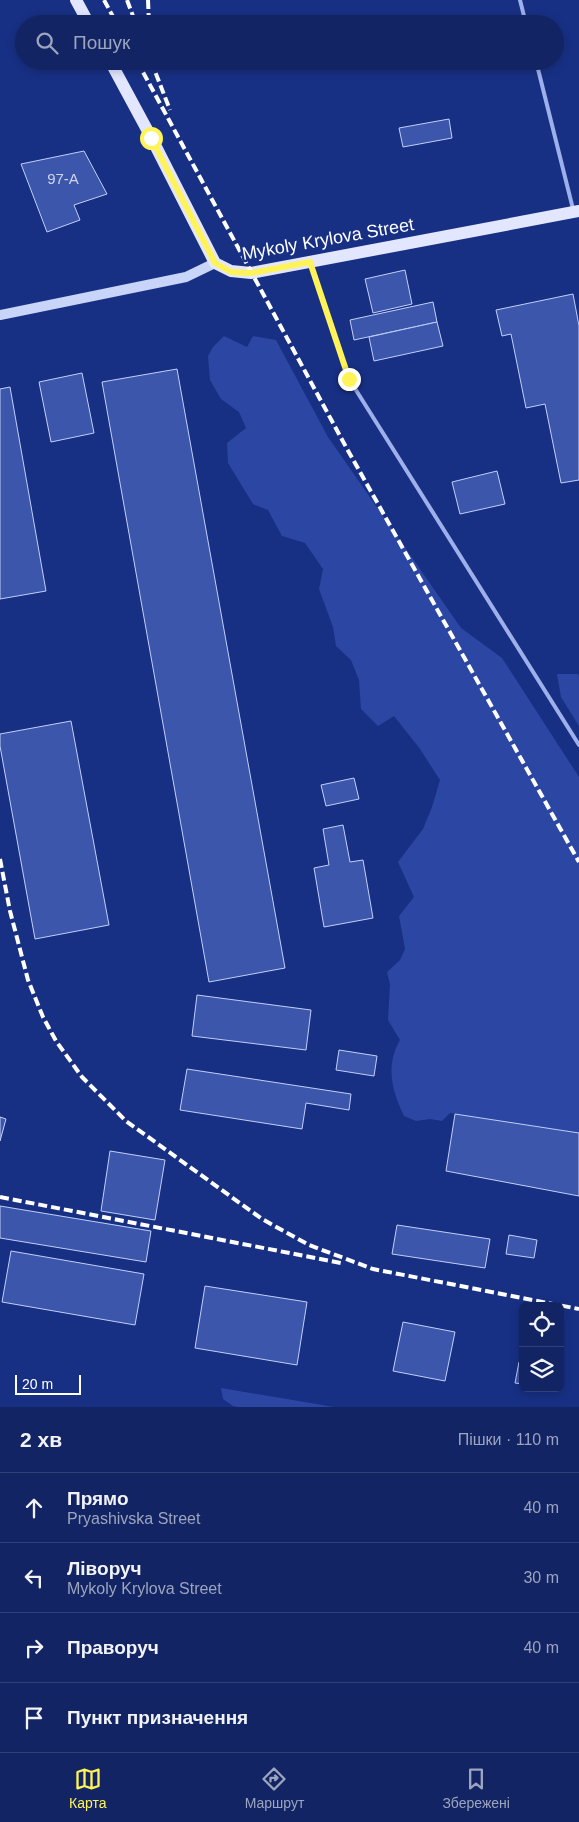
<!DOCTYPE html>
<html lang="uk">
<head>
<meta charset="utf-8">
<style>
	body { margin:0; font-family:Helvetica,sans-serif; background:#1f306c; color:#f1f3f6 }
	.controls { position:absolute; right:15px; bottom:15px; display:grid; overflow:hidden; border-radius:8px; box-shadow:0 2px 8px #0003 }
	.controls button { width:45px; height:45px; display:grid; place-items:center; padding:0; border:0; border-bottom:1px solid #314178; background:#122463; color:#f1f3f6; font:25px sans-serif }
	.scale { position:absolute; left:15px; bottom:12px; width:66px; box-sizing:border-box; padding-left:5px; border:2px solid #fff; border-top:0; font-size:14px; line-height:18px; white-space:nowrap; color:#fff; -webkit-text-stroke:4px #183084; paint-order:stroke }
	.stop { position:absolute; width:15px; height:15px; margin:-11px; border:4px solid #fff358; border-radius:50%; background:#fff }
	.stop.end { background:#fff358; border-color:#fff; box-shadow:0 1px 5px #0008 }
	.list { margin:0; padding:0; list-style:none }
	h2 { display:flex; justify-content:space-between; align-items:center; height:65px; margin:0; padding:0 20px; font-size:21px }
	h2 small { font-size:16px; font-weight:400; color:#9ca4be }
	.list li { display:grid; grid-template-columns:32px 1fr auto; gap:15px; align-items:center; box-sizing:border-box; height:70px; padding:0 20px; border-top:1px solid #314178 }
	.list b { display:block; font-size:19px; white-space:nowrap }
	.list p { margin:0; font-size:16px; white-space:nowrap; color:#9ca4be }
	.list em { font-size:16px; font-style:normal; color:#9ca4be }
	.icon { flex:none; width:28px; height:28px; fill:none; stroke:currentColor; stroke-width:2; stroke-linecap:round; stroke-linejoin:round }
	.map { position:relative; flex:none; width:579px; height:1407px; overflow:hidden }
	.search { position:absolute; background:#122463; box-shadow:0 2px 8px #0003; left:15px; right:15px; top:15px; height:55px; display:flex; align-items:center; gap:12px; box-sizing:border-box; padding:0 18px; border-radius:28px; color:#9ca4be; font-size:19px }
	.sheet { height:345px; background:#122463 }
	nav { display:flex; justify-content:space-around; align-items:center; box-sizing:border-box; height:70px; border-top:1px solid #314178; background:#122463; font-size:14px; color:#9ca4be }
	nav a { display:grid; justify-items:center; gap:2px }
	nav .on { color:#fff358 }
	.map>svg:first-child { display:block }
	.green { fill:#2b47a3 }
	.building { fill:#3c56ac; stroke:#c2cff9 }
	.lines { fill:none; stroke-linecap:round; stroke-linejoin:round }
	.lane { stroke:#9db0ec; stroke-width:4 }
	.secondary { stroke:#c9d4f9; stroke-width:10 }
	.primary { stroke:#e2e7ff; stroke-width:12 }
	.rail { stroke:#fff; stroke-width:4; stroke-dasharray:9 4; stroke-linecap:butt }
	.route { stroke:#fff358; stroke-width:6 }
	.labels { text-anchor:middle; stroke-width:5; stroke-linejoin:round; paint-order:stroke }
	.number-label { font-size:15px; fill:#ced5ea }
	.street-label { font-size:18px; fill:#fff; stroke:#183084 }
</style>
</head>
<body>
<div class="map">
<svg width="579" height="1407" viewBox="0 0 579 1407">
	<rect width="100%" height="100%" fill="#183084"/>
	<g class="green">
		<path d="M224 336 247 347 253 336 276 340 328 437 461 628 502 658 579 777V1133L450 1113 442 1121 430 1119 416 1121 404 1116C392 1091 385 1066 400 1040L388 1020 390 984 387 972 400 960 405 949 399 916 414 897 398 862 423 829 432 807 440 780 420 749 394 716 378 726 361 709 359 680 351 660 336 646 333 627 319 589 323 569 305 543 282 536 268 510 253 504 228 463 227 443 246 428 239 412 221 399 210 380 208 356 213 347Z"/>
		<polygon points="557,674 578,674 579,676 579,726 561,697"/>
		<polygon points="221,1388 334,1407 238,1407 233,1406 223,1399"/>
	</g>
	<g class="building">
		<polygon points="449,119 452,138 403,147 399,128"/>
		<polygon points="84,151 107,194 74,205 80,220 47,232 21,164"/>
		<polygon points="405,270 412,304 373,313 365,279"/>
		<polygon points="573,294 579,326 579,480 561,483 545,404 526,408 511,334 502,336 496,310"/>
		<polygon points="433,302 437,322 354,340 350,320"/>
		<polygon points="437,322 443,346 374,361 369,337"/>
		<polygon points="177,369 285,968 209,982 102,382"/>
		<polygon points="82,373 94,433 51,442 39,382"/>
		<polygon points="10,387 46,591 0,599 0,389"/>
		<polygon points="497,471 505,504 460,514 452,482"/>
		<polygon points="71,721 109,925 35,939 0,746 0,734"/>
		<polygon points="354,778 359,799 326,806 321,785"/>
		<polygon points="343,825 350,862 363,860 373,918 324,927 314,868 329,865 323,829"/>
		<polygon points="197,995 311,1010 306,1050 192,1036"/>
		<polygon points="339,1050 377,1056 374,1076 336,1070"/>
		<polygon points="187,1069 351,1094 349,1110 306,1103 302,1129 180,1110"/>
		<polygon points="455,1114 579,1133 579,1196 446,1171"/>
		<polygon points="0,1117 6,1119 0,1141"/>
		<polygon points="110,1151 165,1160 155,1220 101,1211"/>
		<polygon points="0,1206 151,1231 146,1262 0,1238"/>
		<polygon points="397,1225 490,1239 485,1268 392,1254"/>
		<polygon points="509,1235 537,1240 534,1258 506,1254"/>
		<polygon points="11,1251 144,1274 135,1325 2,1302"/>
		<polygon points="205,1286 307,1302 297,1365 195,1348"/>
		<polygon points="403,1322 455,1332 445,1381 393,1371"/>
		<polygon points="519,1362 523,1363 523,1384 515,1383"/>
	</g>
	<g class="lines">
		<g class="lane">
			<polyline points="520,0 526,24"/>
			<polyline points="536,61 573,209"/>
			<polyline points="311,264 349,379 579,745"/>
		</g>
		<polyline class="secondary" points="0,315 186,277 215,263"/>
		<g class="primary">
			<polyline points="76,0 89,24"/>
			<polyline points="110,61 151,137 215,263 231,271 251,273 579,211"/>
		</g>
		<g class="rail">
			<polyline points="104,0 117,24"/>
			<polyline points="127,0 136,24"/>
			<polyline points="148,0 149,24"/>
			<polyline points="137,61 346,447 579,862"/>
			<polyline points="151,61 170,110"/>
			<polyline points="0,859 10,911 28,980 43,1017 56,1041 82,1077 126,1121 262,1219 309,1245 373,1269 579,1309"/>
			<polyline points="0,1197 341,1263"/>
		</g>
	</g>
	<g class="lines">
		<polyline class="route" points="151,138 215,263 231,272 251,273 310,262 349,379"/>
	</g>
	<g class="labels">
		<g class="number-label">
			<text x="63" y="184">97-А</text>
		</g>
		<g class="street-label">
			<text transform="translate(328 239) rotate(-10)" y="6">Mykoly Krylova Street</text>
		</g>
	</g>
</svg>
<div class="controls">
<button><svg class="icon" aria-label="locate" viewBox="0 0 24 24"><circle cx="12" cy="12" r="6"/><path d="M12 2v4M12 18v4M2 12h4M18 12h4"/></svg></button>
<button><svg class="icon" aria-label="layers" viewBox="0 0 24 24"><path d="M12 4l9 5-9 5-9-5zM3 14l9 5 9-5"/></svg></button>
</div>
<div class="scale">20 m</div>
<div class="stop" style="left:151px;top:138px"></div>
<div class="stop end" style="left:349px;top:379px"></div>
<div class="search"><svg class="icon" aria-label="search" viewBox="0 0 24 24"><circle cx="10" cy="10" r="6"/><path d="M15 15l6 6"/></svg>Пошук</div>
</div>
<section class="sheet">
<h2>2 хв<small>Пішки · 110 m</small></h2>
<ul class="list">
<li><svg class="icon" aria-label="ahead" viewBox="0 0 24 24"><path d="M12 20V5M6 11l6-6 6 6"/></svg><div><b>Прямо</b><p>Pryashivska Street</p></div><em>40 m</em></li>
<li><svg class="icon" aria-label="left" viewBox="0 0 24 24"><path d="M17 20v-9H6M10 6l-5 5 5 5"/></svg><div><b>Ліворуч</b><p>Mykoly Krylova Street</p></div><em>30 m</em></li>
<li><svg class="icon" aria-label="right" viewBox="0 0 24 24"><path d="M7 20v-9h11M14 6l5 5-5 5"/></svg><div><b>Праворуч</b></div><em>40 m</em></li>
<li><svg class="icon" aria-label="arrive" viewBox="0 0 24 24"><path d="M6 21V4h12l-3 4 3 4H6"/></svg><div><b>Пункт призначення</b></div></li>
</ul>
</section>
<nav>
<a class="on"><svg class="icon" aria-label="map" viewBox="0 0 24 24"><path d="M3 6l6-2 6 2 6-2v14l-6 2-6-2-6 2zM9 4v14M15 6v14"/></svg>Карта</a>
<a><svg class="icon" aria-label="directions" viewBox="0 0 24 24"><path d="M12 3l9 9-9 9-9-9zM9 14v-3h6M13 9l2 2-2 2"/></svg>Маршрут</a>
<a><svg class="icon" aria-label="saved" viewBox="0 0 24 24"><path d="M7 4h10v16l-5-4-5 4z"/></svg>Збережені</a>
</nav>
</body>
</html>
